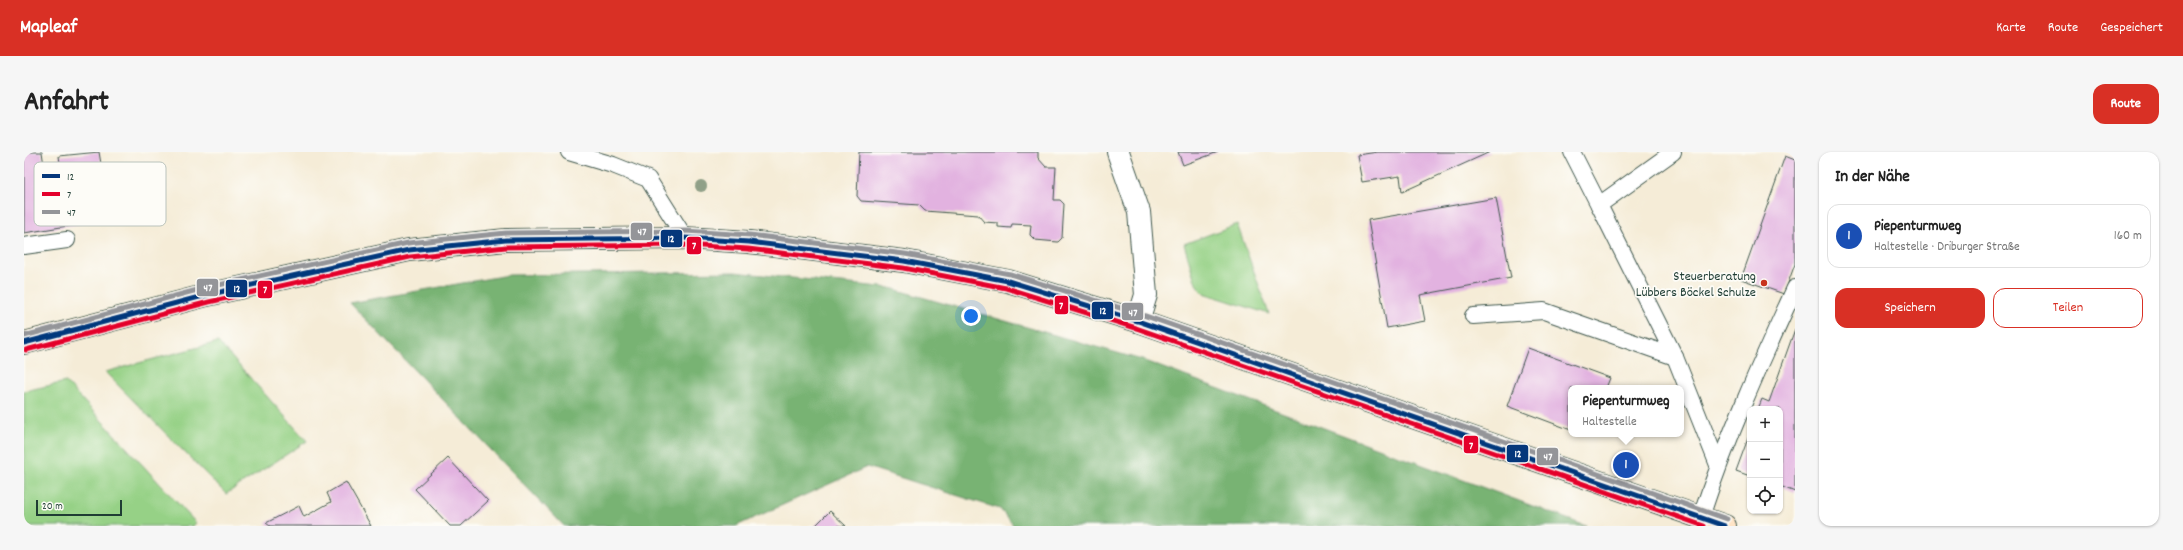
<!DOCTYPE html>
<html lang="de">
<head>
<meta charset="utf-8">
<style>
	body { margin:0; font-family:Dekko,sans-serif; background:#f6f6f6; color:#222 }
	.controls { position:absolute; right:12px; bottom:12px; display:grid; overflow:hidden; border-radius:8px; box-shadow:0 1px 3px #0004 }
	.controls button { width:36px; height:36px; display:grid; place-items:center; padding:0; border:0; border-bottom:1px solid #e0e0e0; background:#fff; color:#222; font:20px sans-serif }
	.scale { position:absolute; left:12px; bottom:10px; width:86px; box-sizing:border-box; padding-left:4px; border:2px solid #1f3d34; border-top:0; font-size:11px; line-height:14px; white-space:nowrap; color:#1f3d34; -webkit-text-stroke:3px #fdfcf7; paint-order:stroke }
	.you { position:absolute; left:947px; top:164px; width:14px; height:14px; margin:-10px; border:3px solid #fff; border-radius:50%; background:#1a73e8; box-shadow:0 0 0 6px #1a73e833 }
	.badge { display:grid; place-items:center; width:26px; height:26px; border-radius:50%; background:#d93025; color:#fff; font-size:13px; font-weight:700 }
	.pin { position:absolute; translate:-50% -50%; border:2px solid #fff; box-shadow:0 1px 4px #0006 }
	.popup { position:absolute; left:1544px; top:233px; width:116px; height:52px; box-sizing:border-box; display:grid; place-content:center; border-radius:8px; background:#fff; filter:drop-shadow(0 1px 3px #0005); font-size:13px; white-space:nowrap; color:#767676 }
	.popup b { font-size:15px; color:#222 }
	.popup::after { content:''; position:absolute; left:50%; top:100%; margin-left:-8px; border:8px solid transparent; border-top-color:#fff }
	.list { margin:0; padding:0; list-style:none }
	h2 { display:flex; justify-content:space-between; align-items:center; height:52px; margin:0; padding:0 16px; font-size:17px }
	h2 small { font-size:13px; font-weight:400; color:#767676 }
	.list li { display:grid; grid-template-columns:26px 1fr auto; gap:12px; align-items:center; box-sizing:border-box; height:64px; margin:0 8px 8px; padding:0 8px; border:1px solid #e0e0e0; border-radius:12px }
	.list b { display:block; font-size:15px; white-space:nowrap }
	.list p { margin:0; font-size:13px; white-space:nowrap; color:#767676 }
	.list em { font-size:13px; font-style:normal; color:#767676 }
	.actions { display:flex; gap:8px; padding:12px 16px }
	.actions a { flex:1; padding:9px 0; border:1px solid #d93025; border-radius:12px; text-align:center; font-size:14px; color:#d93025 }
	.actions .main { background:#d93025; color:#fff }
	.icon { flex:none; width:22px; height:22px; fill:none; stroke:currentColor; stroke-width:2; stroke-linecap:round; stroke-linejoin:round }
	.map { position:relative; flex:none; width:1771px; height:374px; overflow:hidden; border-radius:12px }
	header { display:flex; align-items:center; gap:24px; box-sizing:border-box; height:56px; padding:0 20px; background:#d93025; color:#fff }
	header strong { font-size:19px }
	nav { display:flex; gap:22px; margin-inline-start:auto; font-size:14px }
	.intro { display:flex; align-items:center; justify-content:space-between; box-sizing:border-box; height:96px; padding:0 24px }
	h1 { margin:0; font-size:28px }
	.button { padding:10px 18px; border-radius:12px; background:#d93025; color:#fff; font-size:14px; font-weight:700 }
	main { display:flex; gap:24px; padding:0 24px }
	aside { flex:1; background:#fff; border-radius:12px; box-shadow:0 1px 3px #0004 }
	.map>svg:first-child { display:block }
	.green { fill:#96d186; stroke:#5a875d }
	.forest { fill:#78b373; stroke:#4c7854 }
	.building { fill:#e2b2e0 }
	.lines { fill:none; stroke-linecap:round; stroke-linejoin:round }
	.service-casing { stroke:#3f574c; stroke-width:18 }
	.minor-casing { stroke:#3f574c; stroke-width:24 }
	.secondary-casing { stroke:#3f574c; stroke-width:24 }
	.service { stroke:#fff; stroke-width:16 }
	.minor { stroke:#fff; stroke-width:22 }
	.secondary { stroke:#ffe4c6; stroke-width:22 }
	.bus-1-casing { stroke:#fdfcf7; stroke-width:8 }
	.bus-2-casing { stroke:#fdfcf7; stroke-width:8 }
	.bus-3-casing { stroke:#fdfcf7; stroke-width:8 }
	.bus-1 { stroke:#05377b; stroke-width:5 }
	.bus-2 { stroke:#e4002b; stroke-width:5 }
	.bus-3 { stroke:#949599; stroke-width:5 }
	.tree { fill:#90a088 }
	.poi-dot { fill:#c8321e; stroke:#fdfcf7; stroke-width:1.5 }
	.labels { text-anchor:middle; stroke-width:3.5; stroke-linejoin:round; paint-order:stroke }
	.poi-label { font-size:14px; fill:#1f3d34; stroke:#fdfcf7; text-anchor:end }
	.key { fill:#fdfcf7; stroke:#bac3bc; stroke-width:1 }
	.key-label { font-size:11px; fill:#1f3d34 }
	.line-badge { stroke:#fdfcf7; stroke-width:1.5 }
	.badge-label { font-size:11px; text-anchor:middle; font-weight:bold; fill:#fff }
</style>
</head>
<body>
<header>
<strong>Mapleaf</strong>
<nav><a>Karte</a><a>Route</a><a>Gespeichert</a></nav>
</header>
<div class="intro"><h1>Anfahrt</h1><a class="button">Route</a></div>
<main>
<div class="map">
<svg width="1771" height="374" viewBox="0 0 1771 374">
	<rect width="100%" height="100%" fill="#fdfcf7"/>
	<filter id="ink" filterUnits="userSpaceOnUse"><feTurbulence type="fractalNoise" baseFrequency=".025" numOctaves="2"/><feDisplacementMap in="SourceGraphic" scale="8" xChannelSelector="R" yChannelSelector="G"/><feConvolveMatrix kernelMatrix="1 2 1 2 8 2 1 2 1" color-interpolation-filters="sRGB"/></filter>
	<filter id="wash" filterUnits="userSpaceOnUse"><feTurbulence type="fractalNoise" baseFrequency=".012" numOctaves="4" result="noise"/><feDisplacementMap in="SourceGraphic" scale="16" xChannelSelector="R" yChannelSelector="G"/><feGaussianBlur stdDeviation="0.9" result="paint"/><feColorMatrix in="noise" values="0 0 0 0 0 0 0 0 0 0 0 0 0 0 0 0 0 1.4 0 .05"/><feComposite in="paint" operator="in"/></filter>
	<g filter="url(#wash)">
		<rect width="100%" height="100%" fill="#f5ecd7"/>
		<g class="green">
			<polygon points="1213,72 1245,162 1179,141 1172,132 1160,92"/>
			<polygon points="194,190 283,289 202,342 81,220"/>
			<polygon points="42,230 172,371 169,374 0,374 0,239"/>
		</g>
		<polygon class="forest" points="710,120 866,136 1118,208 1562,374 990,374 976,357 843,315 712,374 540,374 326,151 484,123"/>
		<g id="blocks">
			<g class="building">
				<polygon points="0,0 18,0 23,33 37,31 41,48 35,4 75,0 79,24 82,23 86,51 66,54 68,70 0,81"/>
				<polygon points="835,0 1014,0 1014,6 1022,15 1032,15 1030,48 1036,48 1040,52 1038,86 1034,90 1011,88 1006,83 1007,73 988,72 987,76 974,75 974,71 960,70 954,63 901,59 895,53 837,49 833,44"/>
				<polygon points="1154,0 1194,0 1159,13"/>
				<polygon points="1354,0 1466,0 1378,40 1376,24 1338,30 1333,3"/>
				<polygon points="1761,4 1771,8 1771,112 1760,142 1717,127"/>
				<polygon points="1472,46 1487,126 1396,143 1401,169 1363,176 1344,68"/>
				<polygon points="1771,177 1771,340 1756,334 1756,257 1734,257 1738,247 1745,250"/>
				<polygon points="1504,196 1586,226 1582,236 1547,236 1547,278 1483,254"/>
				<polygon points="1726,281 1726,324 1712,319"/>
				<polygon points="424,306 464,349 437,374 426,374 391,337"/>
				<polygon points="322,330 347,374 246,374 242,371 275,354 280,365 307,350 303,341"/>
				<polygon points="806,359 822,374 791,374"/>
			</g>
		</g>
	</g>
	<g filter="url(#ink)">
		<use href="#blocks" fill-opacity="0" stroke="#3f574c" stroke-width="1"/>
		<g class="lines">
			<defs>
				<g id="service">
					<polyline points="545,0 589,13 624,27 661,86"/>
					<polyline points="1548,0 1575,53"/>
					<polyline points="1649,0 1575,53 1651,205 1694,313"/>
					<polyline points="0,94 43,88"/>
					<polyline points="1449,164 1520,159 1651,205"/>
					<path d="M1677 365C1703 285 1736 212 1771 136"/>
				</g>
				<polyline id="minor" points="1094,0 1115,60 1122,143 1114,169"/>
				<polyline id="secondary" points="0,191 183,143 385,98 482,88 661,86 725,90 880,109 984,129 1114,169 1701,374"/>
			</defs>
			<use href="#service" class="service-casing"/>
			<use href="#minor" class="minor-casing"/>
			<use href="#secondary" class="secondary-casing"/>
			<use href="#service" class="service"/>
			<use href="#minor" class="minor"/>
			<use href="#secondary" class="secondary"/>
			<defs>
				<polyline id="bus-1" points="0,191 183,143 385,98 482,88 661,86 725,90 880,109 984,129 1114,169 1701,374"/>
				<polyline id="bus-2" points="2,198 185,150 386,105 482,95 661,93 724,97 879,116 982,136 1112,176 1680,374"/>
				<polyline id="bus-3" points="0,184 181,136 384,91 482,81 661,79 726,83 881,102 986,122 1116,162 1703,367"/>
			</defs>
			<use href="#bus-1" class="bus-1-casing"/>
			<use href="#bus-2" class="bus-2-casing"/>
			<use href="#bus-3" class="bus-3-casing"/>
			<use href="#bus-1" class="bus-1"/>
			<use href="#bus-2" class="bus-2"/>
			<use href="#bus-3" class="bus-3"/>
		</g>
		<circle class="tree" cx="677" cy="34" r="6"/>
	</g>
	<circle class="poi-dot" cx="1740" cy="131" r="4"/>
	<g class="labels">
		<g class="poi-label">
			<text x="1732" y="128">Steuerberatung<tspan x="1732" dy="16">Lübbers Böckel Schulze</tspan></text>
		</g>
	</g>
	<rect x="10" y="10" width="132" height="64" rx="6" class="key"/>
	<rect x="18" y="22" width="18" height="4" fill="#05377b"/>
	<rect x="18" y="40" width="18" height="4" fill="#e4002b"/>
	<rect x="18" y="58" width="18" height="4" fill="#949599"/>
	<g class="key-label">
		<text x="43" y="28">12</text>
		<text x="43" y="46">7</text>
		<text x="43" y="64">47</text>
	</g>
	<g class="line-badge">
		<rect x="606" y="70" width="23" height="19" rx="4" fill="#949599"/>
		<rect x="636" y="77" width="23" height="19" rx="4" fill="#05377b"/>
		<rect x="662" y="84" width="16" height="19" rx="4" fill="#e4002b"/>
		<rect x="172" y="126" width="23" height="19" rx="4" fill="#949599"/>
		<rect x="201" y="127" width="23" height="19" rx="4" fill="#05377b"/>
		<rect x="233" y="128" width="16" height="19" rx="4" fill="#e4002b"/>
		<rect x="1030" y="143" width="15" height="20" rx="4" fill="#e4002b"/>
		<rect x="1067" y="149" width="23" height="19" rx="4" fill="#05377b"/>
		<rect x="1097" y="150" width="23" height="19" rx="4" fill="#949599"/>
		<rect x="1439" y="283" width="16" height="19" rx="4" fill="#e4002b"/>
		<rect x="1482" y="292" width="23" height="19" rx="4" fill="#05377b"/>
		<rect x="1512" y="295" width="23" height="19" rx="4" fill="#949599"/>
	</g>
	<g class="badge-label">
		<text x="618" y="83">47</text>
		<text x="647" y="90">12</text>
		<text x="670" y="97">7</text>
		<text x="184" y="139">47</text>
		<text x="213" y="140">12</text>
		<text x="241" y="141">7</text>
		<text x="1037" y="157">7</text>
		<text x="1079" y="162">12</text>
		<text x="1109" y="164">47</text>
		<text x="1447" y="297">7</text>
		<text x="1494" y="305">12</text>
		<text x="1524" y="308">47</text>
	</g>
</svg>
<div class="controls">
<button>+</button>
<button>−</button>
<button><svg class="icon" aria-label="locate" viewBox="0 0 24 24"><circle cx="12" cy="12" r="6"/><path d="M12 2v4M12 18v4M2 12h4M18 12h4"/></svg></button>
</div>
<div class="scale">20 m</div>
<div class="you"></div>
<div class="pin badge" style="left:1602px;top:313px;background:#1a4fb4">1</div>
<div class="popup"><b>Piepenturmweg</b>Haltestelle</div>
</div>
<aside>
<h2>In der Nähe<small></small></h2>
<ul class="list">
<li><span class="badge" style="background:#1a4fb4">1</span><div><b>Piepenturmweg</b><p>Haltestelle · Driburger Straße</p></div><em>160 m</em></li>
</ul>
<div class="actions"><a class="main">Speichern</a><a>Teilen</a></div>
</aside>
</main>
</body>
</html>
